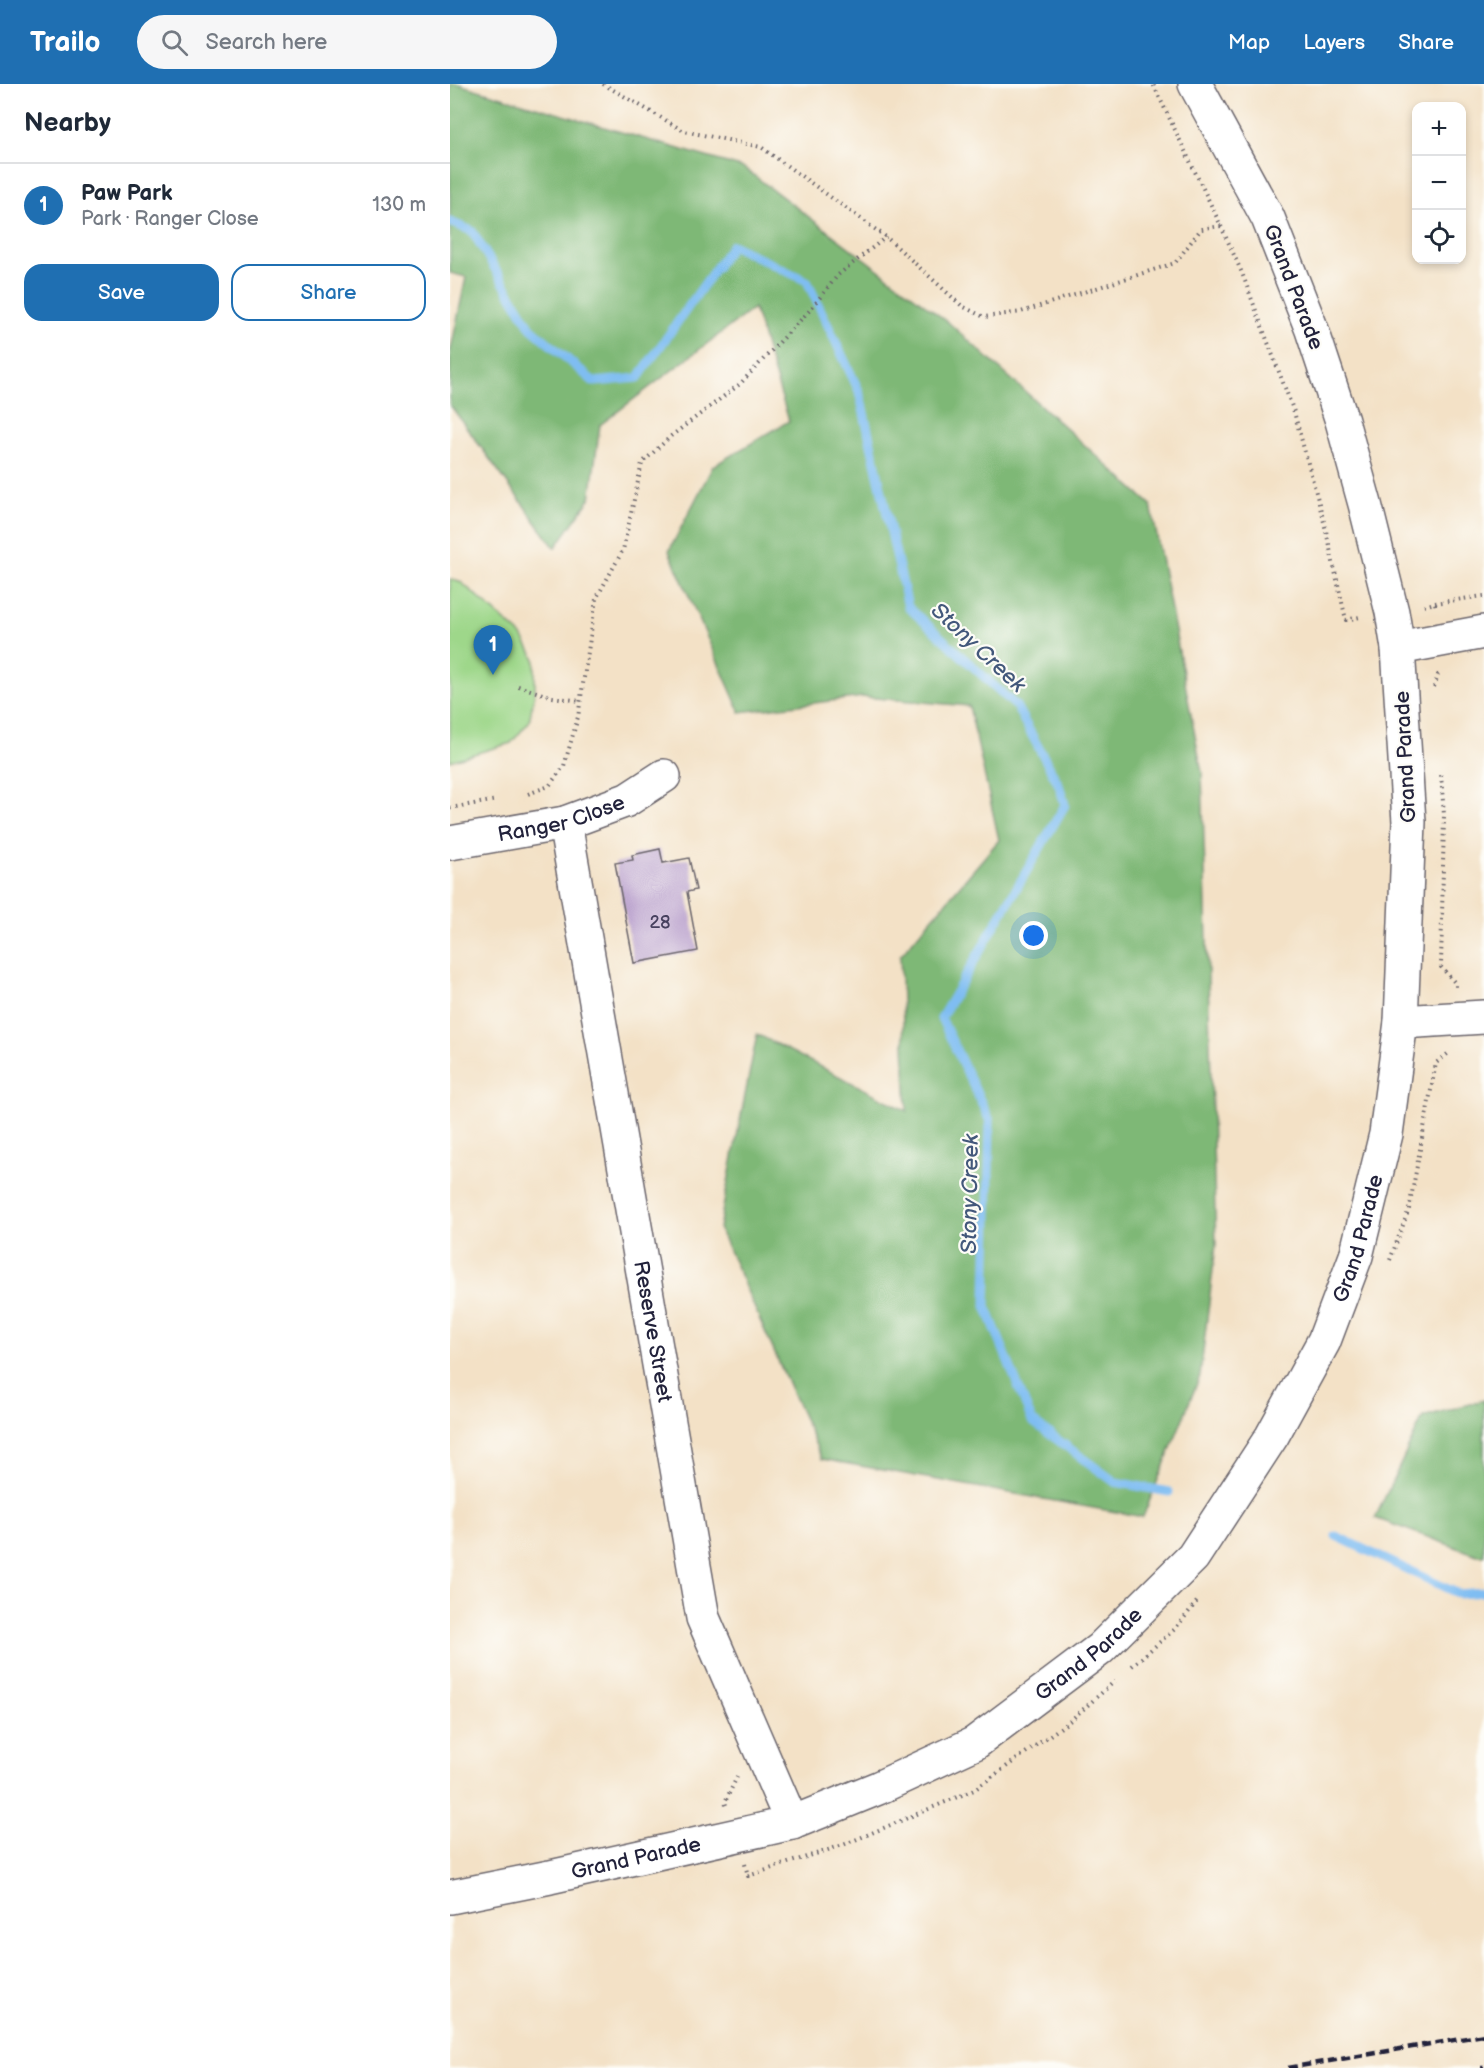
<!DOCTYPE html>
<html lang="en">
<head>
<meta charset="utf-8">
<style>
	body { margin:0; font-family:"Balsamiq Sans",sans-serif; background:#f6f6f7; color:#1f2937 }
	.controls { position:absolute; right:18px; top:18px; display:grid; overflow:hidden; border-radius:12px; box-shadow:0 3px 9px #0003 }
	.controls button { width:54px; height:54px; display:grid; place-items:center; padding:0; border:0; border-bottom:2px solid #e0e1e3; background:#fff; color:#1f2937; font:30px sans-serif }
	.you { position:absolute; left:584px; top:852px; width:21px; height:21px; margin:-15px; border:4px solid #fff; border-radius:50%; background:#1a73e8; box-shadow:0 0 0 9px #1a73e833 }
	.badge { display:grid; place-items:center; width:39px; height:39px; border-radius:50%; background:#1f6fb2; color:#fff; font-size:20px; font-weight:700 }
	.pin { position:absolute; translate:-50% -50px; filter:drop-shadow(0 2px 3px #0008) }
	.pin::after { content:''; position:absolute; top:32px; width:21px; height:18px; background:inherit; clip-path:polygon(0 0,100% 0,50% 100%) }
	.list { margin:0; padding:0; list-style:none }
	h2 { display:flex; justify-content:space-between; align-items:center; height:78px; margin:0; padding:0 24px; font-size:26px }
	h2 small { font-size:20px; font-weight:400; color:#747a83 }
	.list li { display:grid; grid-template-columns:39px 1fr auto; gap:18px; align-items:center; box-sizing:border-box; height:84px; padding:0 24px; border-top:2px solid #e0e1e3 }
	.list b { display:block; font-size:22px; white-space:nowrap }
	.list p { margin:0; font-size:20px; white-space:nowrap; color:#747a83 }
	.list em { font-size:20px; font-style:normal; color:#747a83 }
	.actions { display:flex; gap:12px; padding:18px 24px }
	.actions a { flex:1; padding:14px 0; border:2px solid #1f6fb2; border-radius:18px; text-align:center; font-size:21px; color:#1f6fb2 }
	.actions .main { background:#1f6fb2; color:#fff }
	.icon { flex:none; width:33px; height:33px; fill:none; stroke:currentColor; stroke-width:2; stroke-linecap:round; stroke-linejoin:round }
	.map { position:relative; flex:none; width:1034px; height:1984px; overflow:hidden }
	header { display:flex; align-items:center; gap:36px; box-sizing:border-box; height:84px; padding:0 30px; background:#1f6fb2; color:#fff }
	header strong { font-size:28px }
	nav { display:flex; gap:33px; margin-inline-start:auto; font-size:21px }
	.search { width:420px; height:54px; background:#f6f6f7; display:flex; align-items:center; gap:15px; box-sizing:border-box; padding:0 21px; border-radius:33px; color:#747a83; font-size:22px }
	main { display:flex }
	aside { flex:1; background:#fff }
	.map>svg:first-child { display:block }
	.green { fill:#9ed78a; stroke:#607c62; stroke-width:1.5 }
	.forest { fill:#7eb876; stroke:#506d58; stroke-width:1.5 }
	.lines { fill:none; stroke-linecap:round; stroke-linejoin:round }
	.stream { stroke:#7fbdf2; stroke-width:9 }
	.building { fill:#b398c9 }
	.minor-casing { stroke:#6b656c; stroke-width:36 }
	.path { stroke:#6b656c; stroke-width:4; stroke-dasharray:1.5 4.5; stroke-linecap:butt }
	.minor { stroke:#fff; stroke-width:33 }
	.rail { stroke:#22223b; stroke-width:4.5; stroke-dasharray:9 4.5; stroke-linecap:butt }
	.labels { text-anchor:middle; stroke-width:4.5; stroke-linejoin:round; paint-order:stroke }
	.number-label { font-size:18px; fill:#46405e }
	.street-label { font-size:21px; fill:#22223b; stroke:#fdfcf7 }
	.water-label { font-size:22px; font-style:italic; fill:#43587b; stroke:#fdfcf7 }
</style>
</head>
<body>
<header>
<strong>Trailo</strong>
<div class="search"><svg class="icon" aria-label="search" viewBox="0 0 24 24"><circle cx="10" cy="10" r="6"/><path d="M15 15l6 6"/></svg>Search here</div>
<nav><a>Map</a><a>Layers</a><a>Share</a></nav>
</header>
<main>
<aside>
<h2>Nearby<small></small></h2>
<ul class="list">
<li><span class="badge">1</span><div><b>Paw Park</b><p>Park · Ranger Close</p></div><em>130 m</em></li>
</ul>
<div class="actions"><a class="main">Save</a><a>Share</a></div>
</aside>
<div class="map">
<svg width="1034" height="1984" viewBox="0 0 1034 1984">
	<rect width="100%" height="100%" fill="#fdfcf7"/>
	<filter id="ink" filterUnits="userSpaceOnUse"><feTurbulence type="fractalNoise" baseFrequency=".0167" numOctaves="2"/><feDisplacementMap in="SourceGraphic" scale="12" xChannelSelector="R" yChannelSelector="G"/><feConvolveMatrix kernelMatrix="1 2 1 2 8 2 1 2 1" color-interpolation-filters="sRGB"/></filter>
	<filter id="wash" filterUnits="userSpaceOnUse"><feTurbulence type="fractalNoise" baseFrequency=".008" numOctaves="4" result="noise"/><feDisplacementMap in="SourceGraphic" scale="24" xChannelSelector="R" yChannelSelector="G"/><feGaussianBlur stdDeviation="1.35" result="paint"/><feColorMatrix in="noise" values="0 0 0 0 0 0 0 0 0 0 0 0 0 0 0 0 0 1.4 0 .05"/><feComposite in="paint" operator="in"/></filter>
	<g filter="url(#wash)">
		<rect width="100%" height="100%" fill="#f3e1c6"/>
		<polygon class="green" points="0,495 12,499 72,552 85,575 85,607 79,638 61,659 0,677"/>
		<g class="forest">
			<polygon points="0,0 8,0 294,84 498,238 701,421 752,688 766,1161 750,1292 693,1433 372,1375 269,1144 307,950 457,1027 450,872 549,756 519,622 413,613 290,628 219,467 263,382 339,337 304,224 150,341 140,415 105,464 0,321 0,270 16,193 0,189"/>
			<polygon points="1034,1316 1034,1471 1027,1471 925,1434 973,1333"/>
		</g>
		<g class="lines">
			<g class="stream">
				<polyline points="0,138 22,147 81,244 144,298 188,294 282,161 357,197 409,307 458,523 566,622 609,701 615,721 491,934 540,1037 536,1222 582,1337 665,1398 719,1408"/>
				<polyline points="886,1452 1009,1510 1034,1508"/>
			</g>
		</g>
		<g id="blocks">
			<polygon class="building" points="210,765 213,779 239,774 246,806 237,808 248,867 184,879 165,779 183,776 182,771"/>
		</g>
	</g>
	<g filter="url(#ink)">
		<use href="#blocks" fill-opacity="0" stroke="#6b656c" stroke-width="1.5"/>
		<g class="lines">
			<defs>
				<g id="minor">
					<polyline points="948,564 1034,548"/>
					<path id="s1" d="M115 739 253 1534 342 1739"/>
					<path id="s2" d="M0 759 115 739 177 716 214 692"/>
					<polyline points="951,938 1034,933"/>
					<path id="s3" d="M0 1813 100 1793 342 1739 428 1704 525 1659 650 1565 743 1473 822 1352 874 1257 906 1172 936 1050 951 938 959 738 948 564 942 528 915 420 892 337 862 246 818 134 745 0"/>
				</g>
			</defs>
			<use href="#minor" class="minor-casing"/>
			<g class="path">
				<polyline points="153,0 234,47 311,63 436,153 512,222 534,233 571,228 725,179 751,145 771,142 703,0"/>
				<polyline points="771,142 792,189 844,328 874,438 896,536 910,533"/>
				<polyline points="985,519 1034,512"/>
				<polyline points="974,522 985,519 986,524"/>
				<polyline points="68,602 102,613 130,617"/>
				<polyline points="984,603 988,591 991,589"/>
				<polyline points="991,691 994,731 991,883 1006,900 1006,903"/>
				<polyline points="78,710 99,702 114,682 128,633 146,515 173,466 192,379 221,352 290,300 360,226 388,191 436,153"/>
				<polyline points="0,724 47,716"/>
				<polyline points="940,1176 959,1125 986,979 1000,968"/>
				<polyline points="682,1582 726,1544 749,1515"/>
				<polyline points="276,1721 275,1718 287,1693"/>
				<polyline points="295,1780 298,1792 393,1761 524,1706 621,1636 665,1597"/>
			</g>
			<use href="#minor" class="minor"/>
			<g class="rail">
				<polyline points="838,1984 1034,1951"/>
				<polyline points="1031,1984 1034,1984"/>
			</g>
		</g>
	</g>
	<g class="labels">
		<g class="number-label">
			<text x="210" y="844">28</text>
		</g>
		<g class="street-label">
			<text transform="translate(844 203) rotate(69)" y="7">Grand Parade</text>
			<text transform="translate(955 673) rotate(-93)" y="7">Grand Parade</text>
			<text dy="7" stroke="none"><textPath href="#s2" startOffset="114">Ranger Close</textPath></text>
			<text dy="7" stroke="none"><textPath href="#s3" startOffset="1198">Grand Parade</textPath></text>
			<text dy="7" stroke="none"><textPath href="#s1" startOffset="516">Reserve Street</textPath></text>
			<text dy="7" stroke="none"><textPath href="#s3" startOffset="694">Grand Parade</textPath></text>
			<text dy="7" stroke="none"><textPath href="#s3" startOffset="190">Grand Parade</textPath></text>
		</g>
		<g class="water-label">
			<text transform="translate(529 563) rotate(43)" y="8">Stony Creek</text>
			<text transform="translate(519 1110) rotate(-89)" y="8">Stony Creek</text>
		</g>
	</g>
</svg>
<div class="controls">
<button>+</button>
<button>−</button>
<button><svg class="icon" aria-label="locate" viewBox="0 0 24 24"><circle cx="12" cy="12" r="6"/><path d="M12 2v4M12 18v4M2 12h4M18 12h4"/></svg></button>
</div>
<div class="you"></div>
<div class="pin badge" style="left:43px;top:591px">1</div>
</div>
</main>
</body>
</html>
